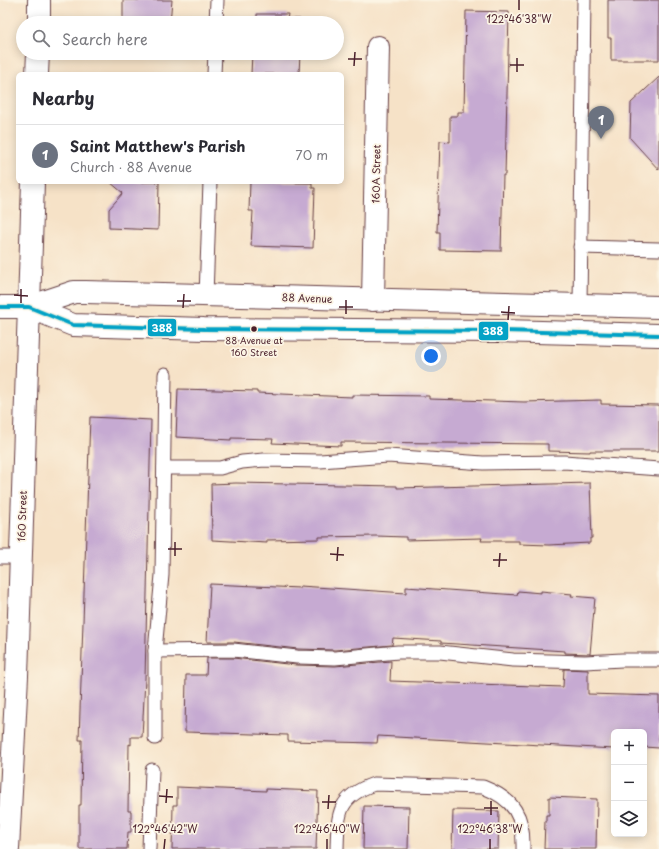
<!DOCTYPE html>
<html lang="en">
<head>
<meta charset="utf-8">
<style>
	body { margin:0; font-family:"Playpen Sans",sans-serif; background:#f2f2f3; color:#2b2b33 }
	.controls { position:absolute; right:12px; bottom:12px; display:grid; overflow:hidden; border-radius:6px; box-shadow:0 2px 10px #0003 }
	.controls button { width:36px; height:36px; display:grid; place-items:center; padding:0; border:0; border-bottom:1px solid #e1e1e2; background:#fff; color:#2b2b33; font:20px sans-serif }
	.you { position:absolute; left:431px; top:356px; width:14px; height:14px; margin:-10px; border:3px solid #fff; border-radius:50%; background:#1a73e8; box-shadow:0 0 0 6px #1a73e833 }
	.badge { display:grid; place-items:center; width:26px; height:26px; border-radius:50%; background:#d93025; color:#fff; font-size:13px; font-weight:700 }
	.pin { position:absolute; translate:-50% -33px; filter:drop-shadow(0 1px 2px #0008) }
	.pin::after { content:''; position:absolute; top:21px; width:14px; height:12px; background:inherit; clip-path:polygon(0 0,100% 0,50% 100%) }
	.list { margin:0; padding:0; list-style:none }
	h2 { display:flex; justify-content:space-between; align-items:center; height:52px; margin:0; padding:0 16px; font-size:17px }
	h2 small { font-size:13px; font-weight:400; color:#7c7c81 }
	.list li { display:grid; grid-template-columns:26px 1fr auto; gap:12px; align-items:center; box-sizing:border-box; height:60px; padding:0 16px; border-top:1px solid #e1e1e2 }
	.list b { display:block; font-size:15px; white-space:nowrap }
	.list p { margin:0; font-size:13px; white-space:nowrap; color:#7c7c81 }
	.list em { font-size:13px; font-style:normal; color:#7c7c81 }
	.icon { flex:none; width:22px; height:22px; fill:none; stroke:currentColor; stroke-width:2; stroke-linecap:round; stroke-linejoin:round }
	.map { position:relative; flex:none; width:659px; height:849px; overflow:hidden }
	.search { position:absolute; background:#fff; box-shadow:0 2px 10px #0003; left:16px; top:16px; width:328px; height:44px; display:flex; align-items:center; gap:10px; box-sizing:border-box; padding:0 14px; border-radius:22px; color:#7c7c81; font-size:15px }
	.panel { position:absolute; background:#fff; box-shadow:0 2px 10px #0003; left:16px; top:72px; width:328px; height:112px; border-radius:6px }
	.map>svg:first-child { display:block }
	.building { fill:#c6aad2 }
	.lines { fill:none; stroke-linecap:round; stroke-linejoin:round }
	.lane-casing { stroke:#643c42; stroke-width:15 }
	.street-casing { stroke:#643c42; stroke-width:24 }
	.secondary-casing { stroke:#643c42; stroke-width:24 }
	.lane { stroke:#fff; stroke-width:13 }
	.street { stroke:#fff; stroke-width:22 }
	.secondary { stroke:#fff; stroke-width:22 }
	.bus-1-casing { stroke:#fcf5e5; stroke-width:7 }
	.bus-1 { stroke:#04a2c6; stroke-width:4 }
	.ticks { fill:none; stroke:#4a1f2b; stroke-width:1.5 }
	.bus-dot { fill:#4a1f2b; stroke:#fcf5e5; stroke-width:1.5 }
	.labels { text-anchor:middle; stroke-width:3.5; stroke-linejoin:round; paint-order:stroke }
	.bus-label { font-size:9px; fill:#4a1f2b; stroke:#fcf5e5 }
	.street-label { font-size:10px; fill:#4a1f2b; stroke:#fcf5e5 }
	.ticks-label { font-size:10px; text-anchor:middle; fill:#4a1f2b; stroke:#fcf5e5; stroke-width:3.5; stroke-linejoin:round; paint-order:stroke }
	.line-badge { stroke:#fcf5e5; stroke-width:1.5 }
	.badge-label { font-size:11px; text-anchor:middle; font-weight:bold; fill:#fff }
</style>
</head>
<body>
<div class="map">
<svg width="659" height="849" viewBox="0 0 659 849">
	<rect width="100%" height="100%" fill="#fcf5e5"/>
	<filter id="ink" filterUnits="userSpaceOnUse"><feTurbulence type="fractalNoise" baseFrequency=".025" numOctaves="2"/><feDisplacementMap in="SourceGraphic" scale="8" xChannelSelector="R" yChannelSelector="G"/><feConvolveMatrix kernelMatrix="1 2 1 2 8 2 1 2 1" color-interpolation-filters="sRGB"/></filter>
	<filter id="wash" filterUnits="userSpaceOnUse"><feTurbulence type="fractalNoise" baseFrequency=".012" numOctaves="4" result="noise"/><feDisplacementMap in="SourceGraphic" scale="16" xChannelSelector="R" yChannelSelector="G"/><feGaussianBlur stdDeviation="0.9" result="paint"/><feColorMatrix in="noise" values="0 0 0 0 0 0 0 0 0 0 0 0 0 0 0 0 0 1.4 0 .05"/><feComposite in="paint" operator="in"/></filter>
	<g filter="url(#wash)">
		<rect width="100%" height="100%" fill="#f6e2c7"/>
		<g id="blocks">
			<g class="building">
				<polygon points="123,0 172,0 170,23 123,23"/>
				<polygon points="608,0 659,0 659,60 611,60 611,38 608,38"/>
				<polygon points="466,11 509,12 505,175 503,175 501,251 440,250 440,232 437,232 440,141 450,142 450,116 458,116 458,112 464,112"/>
				<polygon points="257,14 288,14 287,19 300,19 300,23 252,23 252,19 257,19"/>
				<polygon points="252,53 300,53 299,74 251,74"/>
				<polygon points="659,77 659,170 630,138 631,103"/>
				<polygon points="110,182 159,182 158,230 109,228 109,209 123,193"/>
				<polygon points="250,182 312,183 312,188 315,188 313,248 251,246 253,211 249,211"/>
				<polygon points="178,389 257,391 257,393 352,397 352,395 429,396 429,399 524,402 601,400 601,404 659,405 659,451 590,451 590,452 548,451 548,444 341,442 341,446 272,443 273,439 231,438 231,440 176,437"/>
				<polygon points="90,417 151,420 145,679 142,737 131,737 131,745 129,744 128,811 131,811 131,832 128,832 127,849 79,849 79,805 81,805 82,740 79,740"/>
				<polygon points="236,483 397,486 397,488 590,483 592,538 590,538 590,543 549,545 519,544 519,541 481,541 482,538 406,540 406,537 376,536 319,537 319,539 267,540 267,543 212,540 211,484"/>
				<polygon points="210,584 300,588 300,586 406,593 406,587 517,595 518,591 541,593 541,591 572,594 571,596 595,598 590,654 565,653 565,651 441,643 441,641 393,638 392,645 335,650 298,649 234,642 207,642"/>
				<polygon points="207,658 233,658 296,665 335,666 391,661 390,681 563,687 564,669 588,670 588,694 659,696 659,748 644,747 644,732 614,732 614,749 378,736 377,743 288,741 288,735 185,732 186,675 206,675"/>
				<polygon points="177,787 266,791 266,789 318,791 316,849 172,849 173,805 177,805"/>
				<polygon points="549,797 597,799 596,849 544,849 545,821 546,821 546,815 549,815"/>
				<polygon points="364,806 409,807 408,849 363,849"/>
				<polygon points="453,810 499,811 498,849 452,849"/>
			</g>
		</g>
	</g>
	<g filter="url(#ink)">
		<use href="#blocks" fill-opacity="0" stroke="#643c42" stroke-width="1"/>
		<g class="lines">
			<defs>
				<g id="lane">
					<polyline points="216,23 217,0"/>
					<polyline points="214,74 215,53"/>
					<polyline points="580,247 659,249"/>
					<polyline points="206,296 210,182"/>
					<polyline points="580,305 584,0"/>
					<polyline points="164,468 220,468 242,462 264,460 320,461 388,456 483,463 564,462 659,469"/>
					<polyline points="0,557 21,557"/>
					<polyline points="155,651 233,650 297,657 335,658 398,652 440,652 513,660 585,662 622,660 659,660"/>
					<polyline points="155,738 155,651 162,575 165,374"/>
					<polyline points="149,849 152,770"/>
					<path d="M337 849C338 814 337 797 374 784L483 787C514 799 524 816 523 849"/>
				</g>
				<polyline id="street" points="373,300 378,47"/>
				<g id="secondary">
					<polyline points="39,23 39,0"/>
					<polyline points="37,74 38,53"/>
					<polyline points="0,307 29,307 74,292 85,292 659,307"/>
					<polyline points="29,307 73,325 204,329 498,331 659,335"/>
					<polyline points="8,849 17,676 33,182"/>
				</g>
			</defs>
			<use href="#lane" class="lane-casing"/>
			<use href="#street" class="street-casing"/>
			<use href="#secondary" class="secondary-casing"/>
			<use href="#lane" class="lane"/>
			<use href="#street" class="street"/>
			<use href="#secondary" class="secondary"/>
			<defs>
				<polyline id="bus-1" points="0,307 29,307 73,325 204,329 498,331 659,335"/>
			</defs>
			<use href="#bus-1" class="bus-1-casing"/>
			<use href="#bus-1" class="bus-1"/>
		</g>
	</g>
	<path class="ticks" d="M519 10V0M348 59H362M510 65H524M354 66 355 52M517 72V58M14 295 28 296M177 301H191M21 303V289M339 307H353M183 308 184 294M501 312 515 313M346 314V300M508 320 509 306M168 549H182M330 554 344 555M175 556V542M493 560H507M337 561 338 547M499 567 500 553M159 796 173 797M322 802H336M166 803 167 789M484 808H498M328 809 329 795M491 815V801M164 849 165 839M327 849V839M490 849V839"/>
	<circle class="bus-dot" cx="254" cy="329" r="3.5"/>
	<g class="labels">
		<g class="bus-label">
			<text x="254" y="344">88 Avenue at<tspan x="254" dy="12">160 Street</tspan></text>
		</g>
		<g class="street-label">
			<text transform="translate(376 174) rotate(-89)" y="4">160A Street</text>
			<text transform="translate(307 298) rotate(2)" y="4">88 Avenue</text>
			<text transform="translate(22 516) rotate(-88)" y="4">160 Street</text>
		</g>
	</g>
	<g class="ticks-label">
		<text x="519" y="23">122°46'38"W</text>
		<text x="165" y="833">122°46'42"W</text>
		<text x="327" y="833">122°46'40"W</text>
		<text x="490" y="833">122°46'38"W</text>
	</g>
	<g class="line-badge">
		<rect x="147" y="318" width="30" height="19" rx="4" fill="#04a2c6"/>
		<rect x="478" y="321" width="31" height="20" rx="4" fill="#04a2c6"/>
	</g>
	<g class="badge-label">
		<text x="162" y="332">388</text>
		<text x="493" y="335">388</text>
	</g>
</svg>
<div class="controls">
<button>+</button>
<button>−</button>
<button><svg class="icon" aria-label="layers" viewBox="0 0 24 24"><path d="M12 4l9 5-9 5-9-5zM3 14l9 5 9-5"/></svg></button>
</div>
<div class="you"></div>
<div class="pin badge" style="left:601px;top:139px;background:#6b7280">1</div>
<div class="search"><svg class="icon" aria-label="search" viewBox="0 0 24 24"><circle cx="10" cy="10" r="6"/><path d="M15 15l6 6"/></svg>Search here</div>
<section class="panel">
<h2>Nearby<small></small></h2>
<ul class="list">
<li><span class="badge" style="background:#6b7280">1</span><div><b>Saint Matthew's Parish</b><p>Church · 88 Avenue</p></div><em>70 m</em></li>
</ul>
</section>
</div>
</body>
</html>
